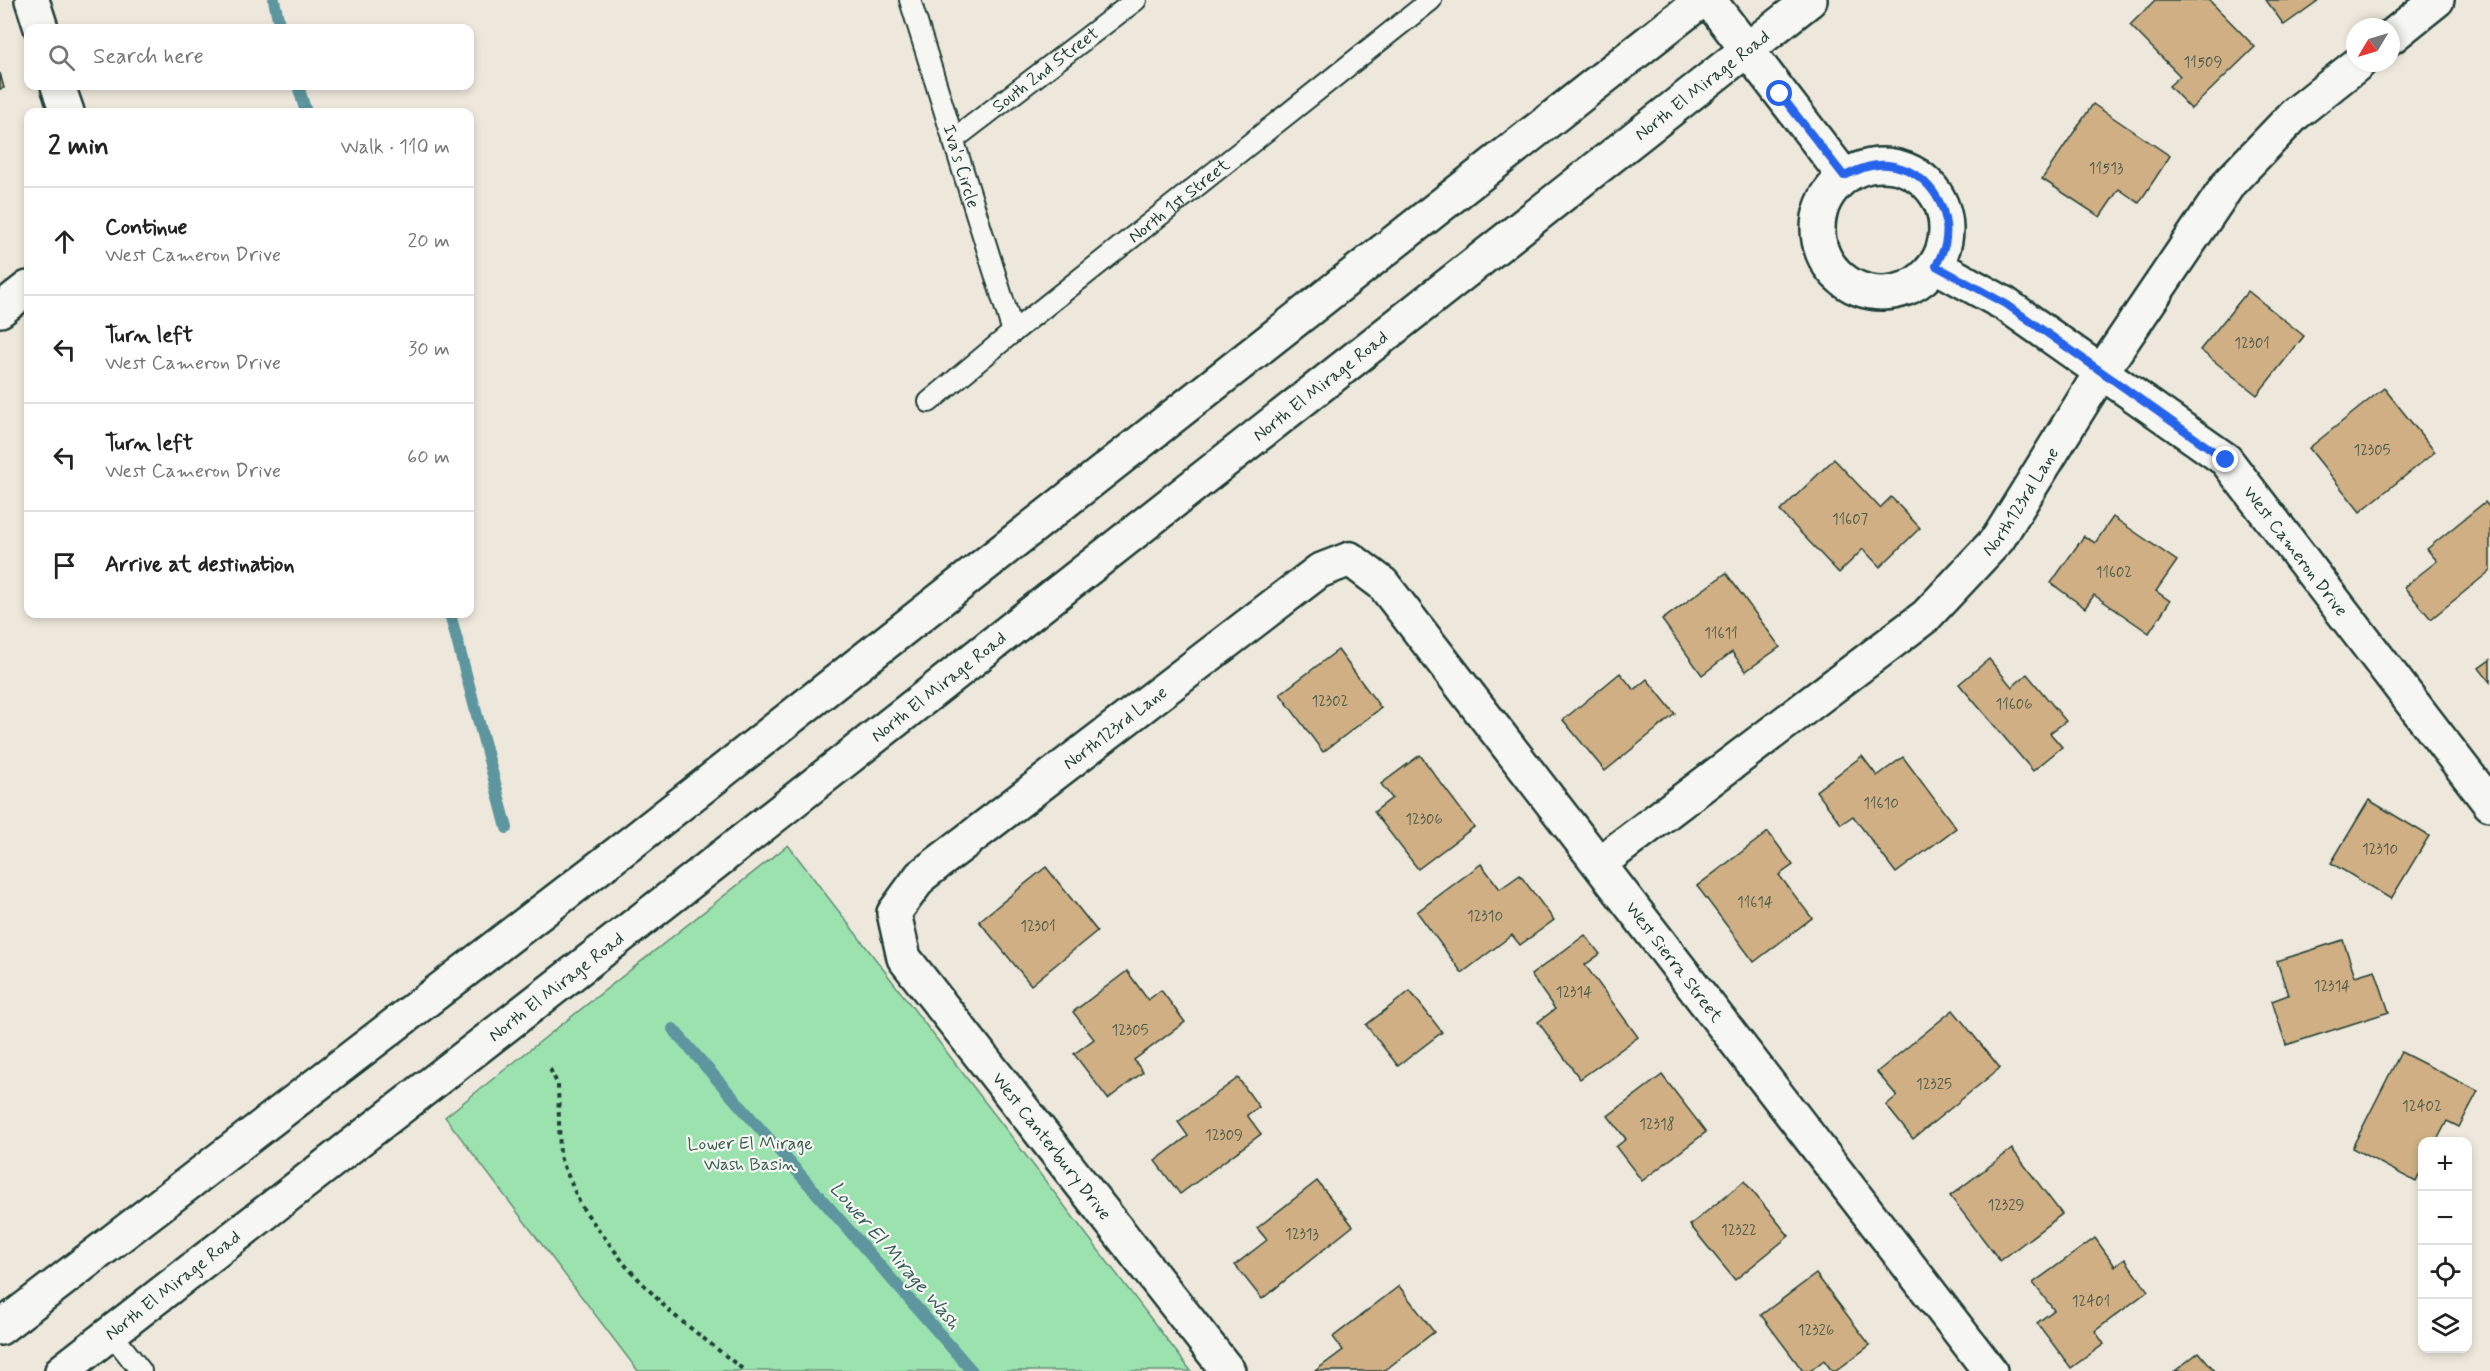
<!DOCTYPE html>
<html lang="en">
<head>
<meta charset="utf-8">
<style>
	body { margin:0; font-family:Mynerve,sans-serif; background:#f6f6f6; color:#222 }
	.controls { position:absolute; right:18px; bottom:18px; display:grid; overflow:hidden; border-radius:12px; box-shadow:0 3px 9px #0003 }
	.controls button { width:54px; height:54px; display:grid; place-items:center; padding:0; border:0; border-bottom:2px solid #e0e0e0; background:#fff; color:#222; font:30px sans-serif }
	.compass { position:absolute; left:2346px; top:18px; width:54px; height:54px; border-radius:50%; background:#fff; box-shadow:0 3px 9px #0003; rotate:232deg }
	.stop { position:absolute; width:18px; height:18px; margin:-14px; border:4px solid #2563eb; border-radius:50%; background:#fff }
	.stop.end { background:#2563eb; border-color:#fff; box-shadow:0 2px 6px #0008 }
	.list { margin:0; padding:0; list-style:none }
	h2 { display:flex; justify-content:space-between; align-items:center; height:78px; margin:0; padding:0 24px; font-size:26px }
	h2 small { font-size:20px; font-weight:400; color:#767676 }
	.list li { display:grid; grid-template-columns:39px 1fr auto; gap:18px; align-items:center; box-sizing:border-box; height:108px; padding:0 24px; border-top:2px solid #e0e0e0 }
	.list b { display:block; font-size:22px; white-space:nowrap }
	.list p { margin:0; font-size:20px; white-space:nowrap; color:#767676 }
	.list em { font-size:20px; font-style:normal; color:#767676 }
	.icon { flex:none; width:33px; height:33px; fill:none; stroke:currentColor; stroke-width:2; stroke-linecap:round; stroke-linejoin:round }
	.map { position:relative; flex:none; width:2490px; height:1371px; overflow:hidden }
	.search { position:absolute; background:#fff; box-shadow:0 3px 9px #0003; left:24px; top:24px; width:450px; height:66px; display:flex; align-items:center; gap:15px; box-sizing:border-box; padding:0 21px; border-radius:12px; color:#767676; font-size:22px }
	.panel { position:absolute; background:#fff; box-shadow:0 3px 9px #0003; left:24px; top:108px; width:450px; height:510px; border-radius:12px }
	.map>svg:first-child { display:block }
	.green { fill:#9ce2af; stroke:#5e9072; stroke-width:1.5 }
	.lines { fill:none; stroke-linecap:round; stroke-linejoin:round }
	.stream { stroke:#5d969f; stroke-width:12 }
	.building { fill:#cfaf83; stroke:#1f3d34; stroke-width:1.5 }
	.lane-casing { stroke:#1f3d34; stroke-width:24 }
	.street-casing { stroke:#1f3d34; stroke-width:38 }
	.secondary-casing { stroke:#1f3d34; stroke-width:38 }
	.path { stroke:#1f3d34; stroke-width:4; stroke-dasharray:4.5 4.5; stroke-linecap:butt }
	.lane { stroke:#f6f6f2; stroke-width:20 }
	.street { stroke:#f6f6f2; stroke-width:33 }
	.secondary { stroke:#f6f6f2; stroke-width:33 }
	.route { stroke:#2563eb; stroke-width:8 }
	.labels { text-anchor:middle; stroke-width:4.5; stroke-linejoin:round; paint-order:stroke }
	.number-label { font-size:15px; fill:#4b5a48 }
	.street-label { font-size:18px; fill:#1f3d34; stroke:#f6f6f2 }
	.park-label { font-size:18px; fill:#385e4d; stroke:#f6f6f2 }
	.water-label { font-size:20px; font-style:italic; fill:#345b58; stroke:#f6f6f2 }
</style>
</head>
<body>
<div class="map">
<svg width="2490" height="1371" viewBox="0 0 2490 1371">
	<rect width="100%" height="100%" fill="#eee8dc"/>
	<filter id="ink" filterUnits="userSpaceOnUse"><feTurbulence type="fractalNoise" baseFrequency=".0167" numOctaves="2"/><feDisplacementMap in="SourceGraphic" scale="12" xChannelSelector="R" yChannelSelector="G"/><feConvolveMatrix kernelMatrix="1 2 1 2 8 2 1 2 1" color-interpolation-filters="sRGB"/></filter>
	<g filter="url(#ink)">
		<polygon class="green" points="788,845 1191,1371 638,1371 445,1117"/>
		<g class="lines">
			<g class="stream">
				<polyline points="274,0 280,28"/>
				<polyline points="298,86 306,112"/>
				<polyline points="450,614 507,828"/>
				<polyline points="673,1029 972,1371"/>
			</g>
		</g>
		<g class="building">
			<polygon points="2155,0 2209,0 2255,47 2191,109 2169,86 2180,76 2130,25"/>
			<polygon points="2266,0 2319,0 2284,25"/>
			<polygon points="0,73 4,88 0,89"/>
			<polygon points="2093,104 2170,156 2139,203 2119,189 2100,217 2042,179"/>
			<polygon points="2248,291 2304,336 2257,395 2200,350"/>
			<polygon points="2384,388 2435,452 2360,512 2309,448"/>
			<polygon points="1834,459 1880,508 1891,497 1920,528 1880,567 1863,549 1839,573 1780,511"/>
			<polygon points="2485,502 2490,508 2490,571 2431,619 2404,587 2437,561 2427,549"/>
			<polygon points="2113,517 2177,561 2156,591 2170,601 2149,633 2094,595 2085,608 2051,583 2084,536 2095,543"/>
			<polygon points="1726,573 1780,647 1746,671 1732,652 1702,675 1662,620"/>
			<polygon points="1338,650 1381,708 1323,752 1280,694"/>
			<polygon points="1989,659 2012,687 2027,674 2066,721 2050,733 2062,747 2033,771 1959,684"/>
			<polygon points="2490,660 2490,682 2479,668"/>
			<polygon points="1620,673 1634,690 1647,679 1675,714 1605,771 1563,720"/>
			<polygon points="1420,755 1474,827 1418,869 1374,812 1392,798 1381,784"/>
			<polygon points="1862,756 1877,776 1903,757 1956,828 1896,873 1853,816 1841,824 1816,791"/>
			<polygon points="2369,800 2429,836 2391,899 2331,863"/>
			<polygon points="1768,832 1793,865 1779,875 1812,918 1754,962 1697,886"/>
			<polygon points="1481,864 1500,889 1520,875 1554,920 1520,945 1512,935 1462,973 1417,912"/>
			<polygon points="1046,867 1097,931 1031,985 979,921"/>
			<polygon points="1585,935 1600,954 1585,965 1638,1037 1580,1079 1538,1022 1555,1009 1531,975"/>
			<polygon points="2343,940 2355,976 2375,970 2389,1012 2286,1045 2272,1001 2288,995 2277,961"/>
			<polygon points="1127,971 1148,1000 1161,990 1185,1022 1134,1060 1143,1072 1108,1099 1074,1054 1094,1039 1073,1012"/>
			<polygon points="1410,991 1442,1032 1398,1066 1366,1025"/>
			<polygon points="1953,1010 2000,1068 1913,1139 1886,1105 1897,1096 1877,1072"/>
			<polygon points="2401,1052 2478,1091 2459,1127 2447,1121 2436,1142 2422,1142 2422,1169 2416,1182 2352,1148"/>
			<polygon points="1662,1075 1706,1132 1642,1181 1616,1147 1626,1139 1608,1116"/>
			<polygon points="1238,1078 1259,1107 1247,1115 1261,1134 1180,1194 1155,1161 1188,1136 1178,1122"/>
			<polygon points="2012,1149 2062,1214 2000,1261 1950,1196"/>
			<polygon points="1317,1181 1353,1226 1262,1299 1235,1265 1267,1240 1257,1228"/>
			<polygon points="1744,1181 1789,1236 1735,1280 1690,1225"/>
			<polygon points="2095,1238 2115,1266 2125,1259 2148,1291 2095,1331 2104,1344 2071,1368 2037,1323 2054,1310 2033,1283"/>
			<polygon points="1816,1274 1870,1345 1836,1371 1832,1371 1824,1360 1810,1371 1803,1371 1761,1315"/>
			<polygon points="1399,1286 1434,1332 1384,1371 1315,1371 1343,1350 1333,1337"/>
			<polygon points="2199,1352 2215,1371 2175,1371"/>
		</g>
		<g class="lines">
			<defs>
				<g id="lane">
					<path id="s1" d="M910 0 1013 332"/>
					<path id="s2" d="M953 140 1136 0"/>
					<path id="s3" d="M929 402 1013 332 1431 0"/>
					<polyline points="111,1333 141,1371"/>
				</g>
				<g id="street">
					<polyline points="32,0 41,28"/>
					<polyline points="1709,0 1844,176"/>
					<polyline points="2391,37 2437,0"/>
					<polyline points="58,86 67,112"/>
					<circle cx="1882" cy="229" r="64"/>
					<path id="s4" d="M1936 266 2005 304 2226 460 2490 804"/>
					<polyline points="0,310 28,288"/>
					<path id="s5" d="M1600 863 1926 616 1998 539 2102 371 2230 182 2295 114 2359 63"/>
					<path id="s6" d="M1228 1371 904 958 894 913 921 876 1319 571 1350 559 1383 584 1990 1371"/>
				</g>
				<g id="secondary">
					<polyline points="0,1328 635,840 1702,0"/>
					<path id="s7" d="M62 1371 693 880 1810 0"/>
				</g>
			</defs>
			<use href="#lane" class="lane-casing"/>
			<use href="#street" class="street-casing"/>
			<use href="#secondary" class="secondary-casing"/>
			<polyline class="path" points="550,1069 558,1085 560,1157 581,1206 626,1266 670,1312 745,1371"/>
			<use href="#lane" class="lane"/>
			<use href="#street" class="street"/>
			<use href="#secondary" class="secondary"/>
		</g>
	</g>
	<g class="lines" filter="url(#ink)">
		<path class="route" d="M1780 94 1844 176C1858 170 1872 163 1888 165 1926 169 1953 207 1945 245 1943 252 1939 259 1936 266L2006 304 2226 460"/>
	</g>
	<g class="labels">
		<g class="number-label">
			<text x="2203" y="67">11509</text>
			<text x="2106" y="173">11513</text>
			<text x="2252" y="348">12301</text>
			<text x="2372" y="455">12305</text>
			<text x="1850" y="524">11607</text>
			<text x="2114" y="577">11602</text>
			<text x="1721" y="638">11611</text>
			<text x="1330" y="706">12302</text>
			<text x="2014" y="709">11606</text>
			<text x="1881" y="808">11610</text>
			<text x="1424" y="824">12306</text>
			<text x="2380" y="854">12310</text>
			<text x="1755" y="907">11614</text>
			<text x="1485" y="921">12310</text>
			<text x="1038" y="931">12301</text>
			<text x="2332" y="991">12314</text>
			<text x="1574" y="997">12314</text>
			<text x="1130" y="1035">12305</text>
			<text x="1934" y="1089">12325</text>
			<text x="2422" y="1111">12402</text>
			<text x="1657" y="1129">12318</text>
			<text x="1224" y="1140">12309</text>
			<text x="2006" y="1210">12329</text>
			<text x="1739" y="1235">12322</text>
			<text x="1302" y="1239">12313</text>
			<text x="2091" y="1306">12401</text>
			<text x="1816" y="1335">12326</text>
		</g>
		<g class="street-label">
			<text dy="6" stroke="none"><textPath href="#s2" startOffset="116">South 2nd Street</textPath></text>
			<text dy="6" stroke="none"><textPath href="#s7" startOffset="2084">North El Mirage Road</textPath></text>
			<text dy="6" stroke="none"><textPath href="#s1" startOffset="174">Iva's Circle</textPath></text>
			<text dy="6" stroke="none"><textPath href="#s3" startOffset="321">North 1st Street</textPath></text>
			<text dy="6" stroke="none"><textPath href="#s7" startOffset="1598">North El Mirage Road</textPath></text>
			<text dy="6" stroke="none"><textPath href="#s5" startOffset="558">North123rd Lane</textPath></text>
			<text dy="6" stroke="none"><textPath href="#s4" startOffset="464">West Cameron Drive</textPath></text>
			<text dy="6" stroke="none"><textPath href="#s7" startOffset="1112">North El Mirage Road</textPath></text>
			<text dy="6" stroke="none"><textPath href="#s6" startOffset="861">North123rd Lane</textPath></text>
			<text dy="6" stroke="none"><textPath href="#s6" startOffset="1670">West Sierra Street</textPath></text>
			<text dy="6" stroke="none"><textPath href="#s7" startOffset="626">North El Mirage Road</textPath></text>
			<text transform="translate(1052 1146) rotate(52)" y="6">West Canterbury Drive</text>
			<text dy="6" stroke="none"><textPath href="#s7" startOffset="140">North El Mirage Road</textPath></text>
		</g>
		<g class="park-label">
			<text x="750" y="1149">Lower El Mirage<tspan x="750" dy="21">Wash Basin</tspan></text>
		</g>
		<g class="water-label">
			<text transform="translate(896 1255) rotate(49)" y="7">Lower El Mirage Wash</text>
		</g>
	</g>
</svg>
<div class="controls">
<button>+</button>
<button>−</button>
<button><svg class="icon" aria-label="locate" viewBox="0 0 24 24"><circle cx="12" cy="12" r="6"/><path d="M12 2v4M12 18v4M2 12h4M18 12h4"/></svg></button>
<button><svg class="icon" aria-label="layers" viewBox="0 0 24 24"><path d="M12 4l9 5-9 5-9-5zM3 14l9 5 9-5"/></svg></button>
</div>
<svg class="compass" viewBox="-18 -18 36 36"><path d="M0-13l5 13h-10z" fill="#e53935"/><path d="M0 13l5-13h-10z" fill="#767676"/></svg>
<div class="stop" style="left:1780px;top:94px"></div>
<div class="stop end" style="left:2226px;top:460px"></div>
<div class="search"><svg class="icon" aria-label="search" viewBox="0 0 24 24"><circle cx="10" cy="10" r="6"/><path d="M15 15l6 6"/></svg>Search here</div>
<section class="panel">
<h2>2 min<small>Walk · 110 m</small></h2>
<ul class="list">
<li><svg class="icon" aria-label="ahead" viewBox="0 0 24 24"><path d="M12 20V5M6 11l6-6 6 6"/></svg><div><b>Continue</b><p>West Cameron Drive</p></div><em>20 m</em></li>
<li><svg class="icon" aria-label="left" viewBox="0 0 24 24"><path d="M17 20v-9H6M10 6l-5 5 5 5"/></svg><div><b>Turn left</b><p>West Cameron Drive</p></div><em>30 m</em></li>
<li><svg class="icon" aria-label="left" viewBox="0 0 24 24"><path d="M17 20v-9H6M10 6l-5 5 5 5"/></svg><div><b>Turn left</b><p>West Cameron Drive</p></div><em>60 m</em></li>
<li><svg class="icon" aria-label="arrive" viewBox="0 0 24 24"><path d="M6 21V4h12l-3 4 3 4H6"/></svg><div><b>Arrive at destination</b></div></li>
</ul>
</section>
</div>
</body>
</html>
